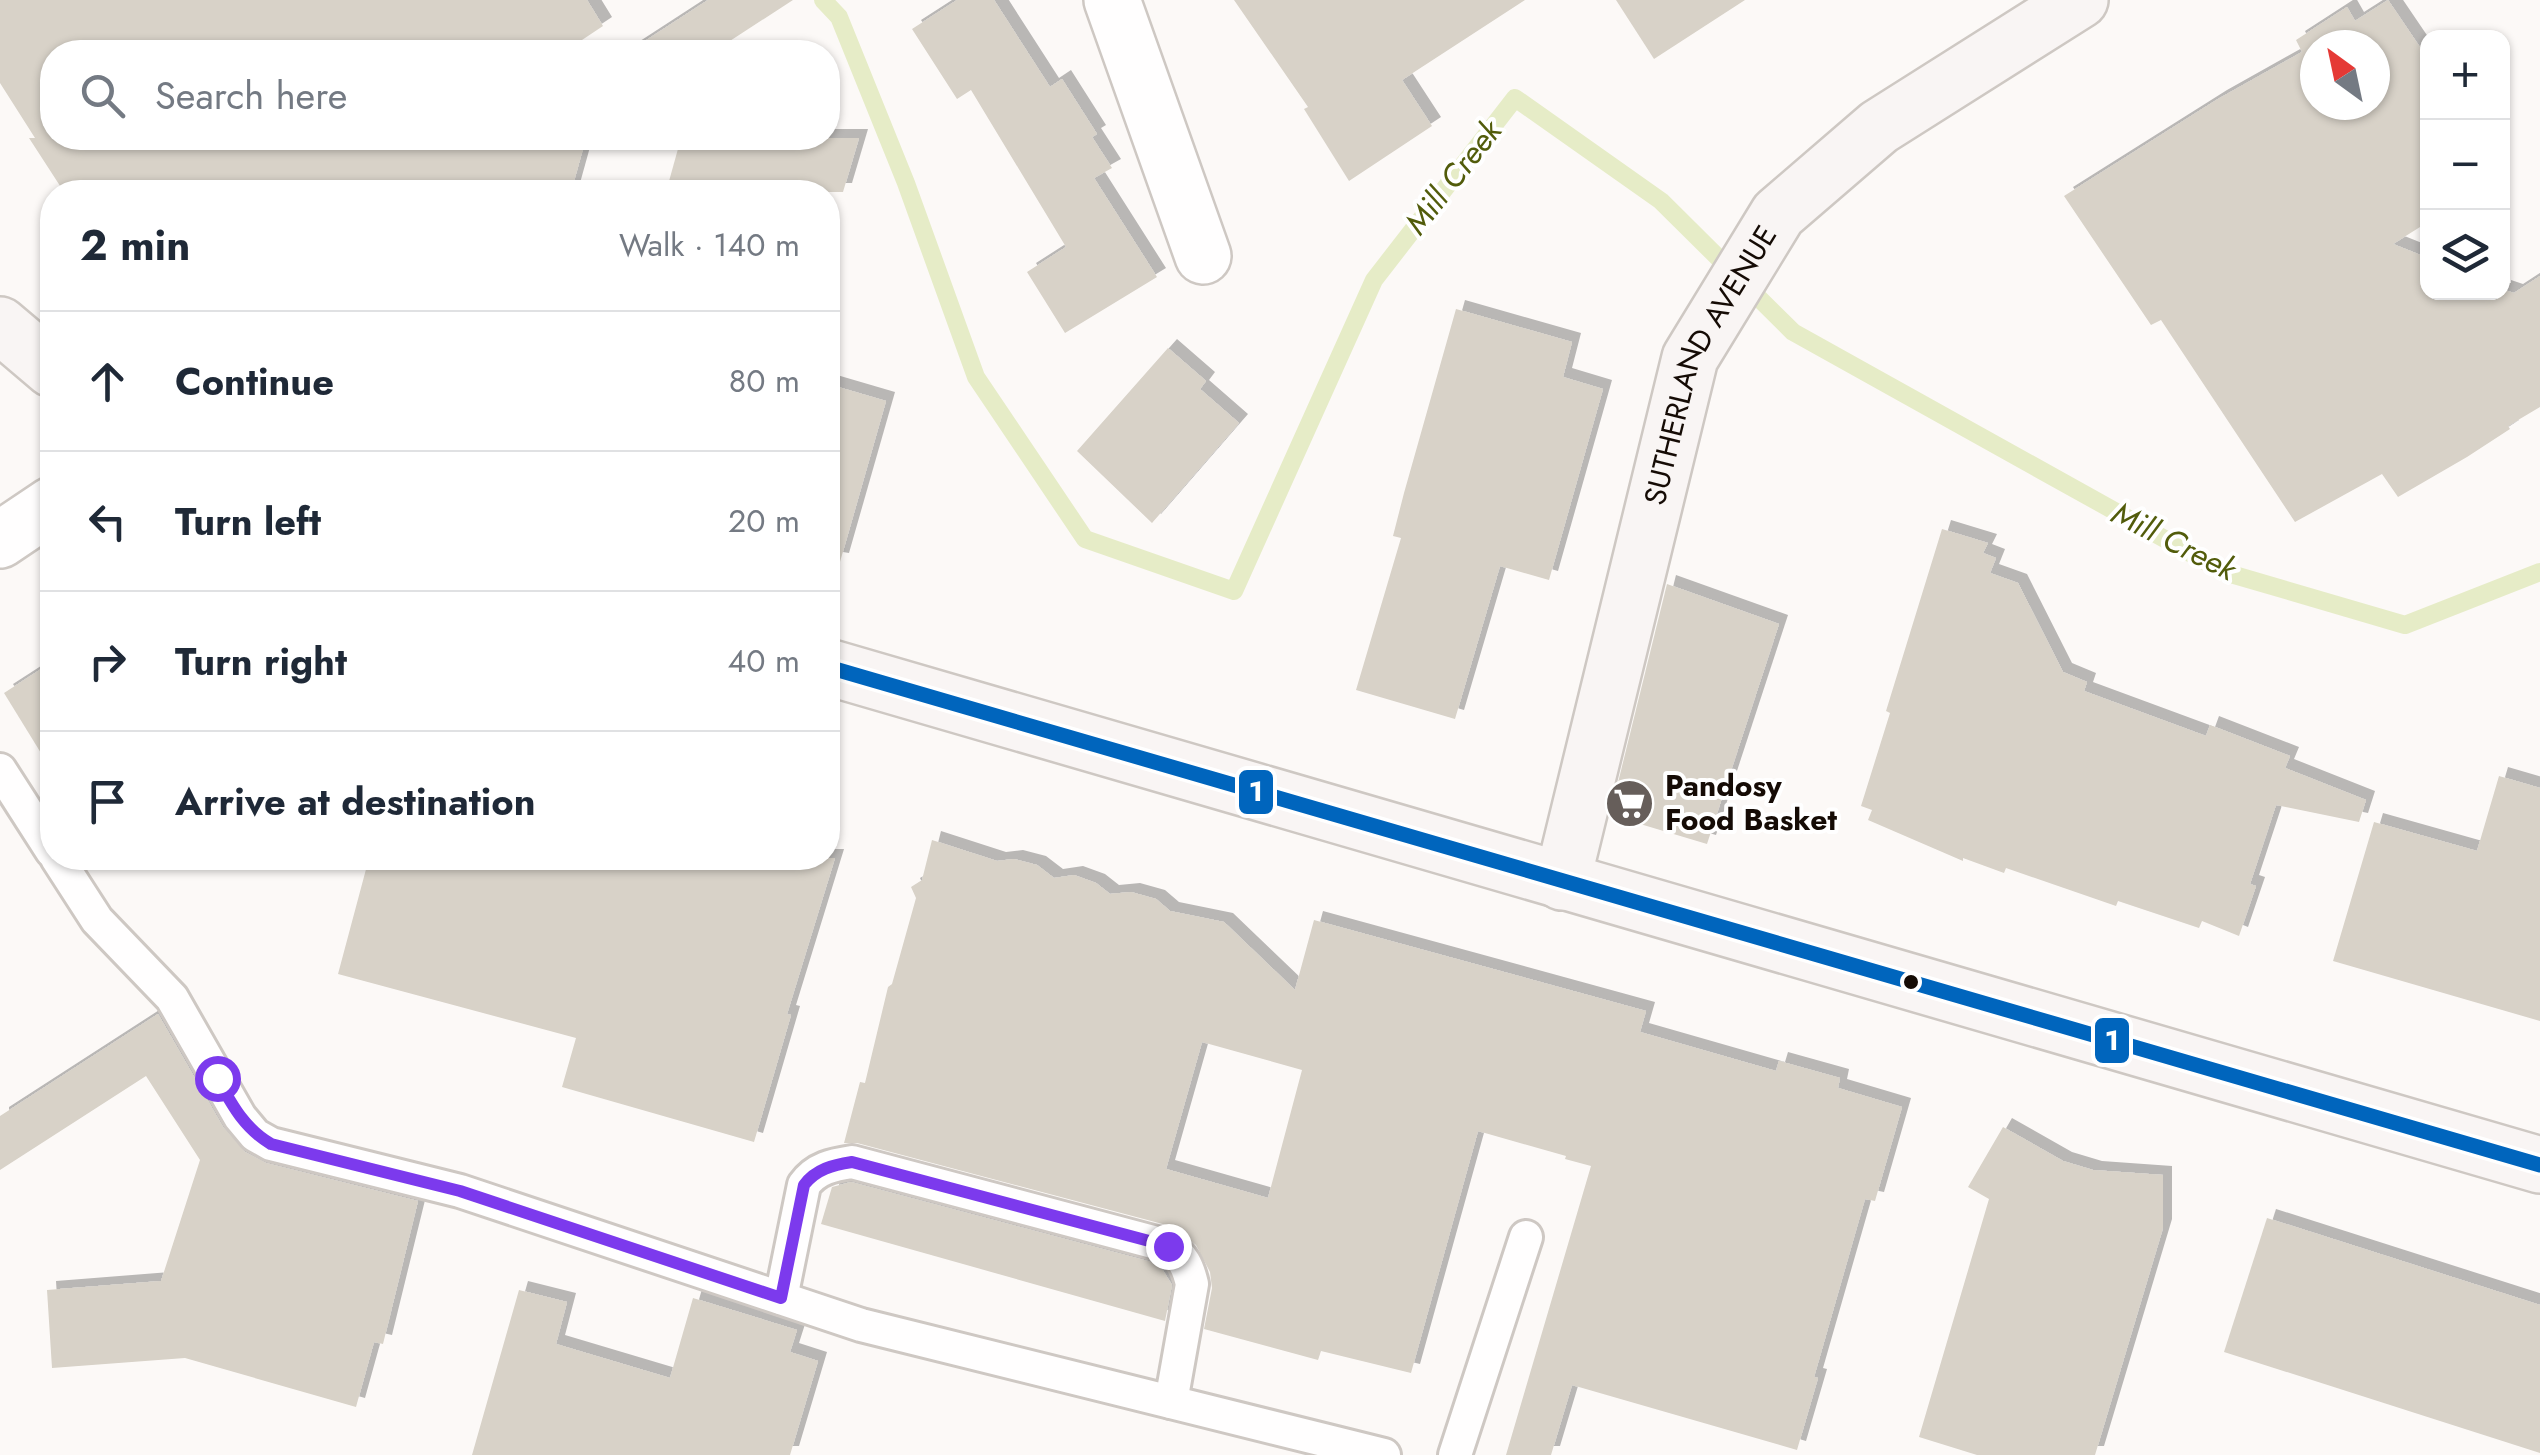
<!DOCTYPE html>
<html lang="en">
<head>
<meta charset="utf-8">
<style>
	body { margin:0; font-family:Jost,sans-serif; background:#f2f2f3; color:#1f2937 }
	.controls { position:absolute; right:30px; top:30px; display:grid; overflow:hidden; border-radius:20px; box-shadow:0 2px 8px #0004 }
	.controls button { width:90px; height:90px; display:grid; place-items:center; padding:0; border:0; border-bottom:2px solid #e0e1e3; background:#fff; color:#1f2937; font:50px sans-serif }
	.compass { position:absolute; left:2300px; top:30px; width:90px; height:90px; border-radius:50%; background:#fff; box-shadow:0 2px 8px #0004; rotate:327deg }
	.stop { position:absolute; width:30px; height:30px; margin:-22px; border:8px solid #7c3aed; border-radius:50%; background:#fff }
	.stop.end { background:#7c3aed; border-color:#fff; box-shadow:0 2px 10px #0008 }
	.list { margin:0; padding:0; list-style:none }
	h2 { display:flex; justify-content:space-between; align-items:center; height:130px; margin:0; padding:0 40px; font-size:42px }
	h2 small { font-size:32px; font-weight:400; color:#747a83 }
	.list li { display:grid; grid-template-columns:65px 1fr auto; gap:30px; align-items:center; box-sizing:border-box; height:140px; padding:0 40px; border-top:2px solid #e0e1e3 }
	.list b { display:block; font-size:38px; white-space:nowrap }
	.list em { font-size:32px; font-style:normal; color:#747a83 }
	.icon { flex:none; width:55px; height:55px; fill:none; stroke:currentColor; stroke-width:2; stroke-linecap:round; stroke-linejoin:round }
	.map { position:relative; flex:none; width:2540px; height:1455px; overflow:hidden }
	.search { position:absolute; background:#fff; box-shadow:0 2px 8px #0004; left:40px; top:40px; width:800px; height:110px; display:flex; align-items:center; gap:25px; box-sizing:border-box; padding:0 35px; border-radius:40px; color:#747a83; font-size:38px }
	.panel { position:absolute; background:#fff; box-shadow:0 2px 8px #0004; left:40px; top:180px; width:800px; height:690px; border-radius:40px }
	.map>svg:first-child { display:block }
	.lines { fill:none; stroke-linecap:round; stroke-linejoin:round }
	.stream { stroke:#e6ecc7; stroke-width:18 }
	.building { fill:#d8d2c8; fill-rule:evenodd; filter:url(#shadow) }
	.lane-casing { stroke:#cec8c3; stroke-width:38 }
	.street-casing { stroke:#cec8c3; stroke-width:60 }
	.secondary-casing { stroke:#cec8c3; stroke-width:60 }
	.lane { stroke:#fffefe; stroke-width:32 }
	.street { stroke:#fffefe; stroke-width:55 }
	.secondary { stroke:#f9f5f4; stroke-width:55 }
	.bus-1-casing { stroke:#fff; stroke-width:22 }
	.bus-1 { stroke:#0065bd; stroke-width:15 }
	.route { stroke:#7c3aed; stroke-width:12 }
	.bus-dot { fill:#150b05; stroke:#fff; stroke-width:4 }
	.labels { text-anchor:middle; stroke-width:8; stroke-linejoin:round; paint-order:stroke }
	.street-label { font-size:30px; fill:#150b05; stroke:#fff }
	.poi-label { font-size:30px; font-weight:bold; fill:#150b05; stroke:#fff; text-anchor:start }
	.water-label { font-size:32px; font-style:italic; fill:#525c0b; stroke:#fff }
	.line-badge { stroke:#fff; stroke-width:4 }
	.badge-label { font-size:28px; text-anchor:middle; font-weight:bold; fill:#fff }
</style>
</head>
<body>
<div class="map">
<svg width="2540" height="1455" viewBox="0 0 2540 1455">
	<defs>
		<filter id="shadow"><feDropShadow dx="9" dy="-9" stdDeviation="0" flood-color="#0004"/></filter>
	</defs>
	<rect width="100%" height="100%" fill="#fcf9f7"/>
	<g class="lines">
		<polyline class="stream" points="823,0 839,17 906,183 976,377 1085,539 1234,591 1374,280 1515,98 1661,201 1793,332 2224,572 2405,625 2540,572"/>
	</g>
	<g class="building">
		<polygon points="0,0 587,0 603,26 564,52 52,52 52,138 586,138 571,192 64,192 29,138 35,138 0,83"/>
		<polygon points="708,0 793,0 713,52 628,52"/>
		<polygon points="957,0 994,0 1050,87 1062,79 1097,134 1092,137 1112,168 1094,178 1157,277 1065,333 1027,272 1066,247 971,90 957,99 912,29"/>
		<polygon points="1234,0 1525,0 1402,80 1432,126 1349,181 1304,109 1308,107"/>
		<polygon points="1616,0 1745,0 1654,59"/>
		<path d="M2388 0 2428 59V222L2393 244 2428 258V292H2502V289L2514 293 2540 276V407L2508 426 2510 429 2467 457 2398 497 2382 474 2295 522 2161 320 2151 325 2064 196 2218 99 2302 52 2296 40 2347 7 2355 21ZM2315 45H2375V105H2315Z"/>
		<polygon points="681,138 859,138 843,192 666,192"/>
		<polygon points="1456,309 1572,342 1563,377 1603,389 1549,580 1500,566 1455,719 1356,690 1401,538 1393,536 1404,493"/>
		<polygon points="1168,348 1206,381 1200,389 1239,423 1152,523 1077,451"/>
		<polygon points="828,384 886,401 840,562 828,560"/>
		<polygon points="1942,529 1988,543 1983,553 1996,558 1990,573 2018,583 2063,672 2087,682 2084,691 2206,736 2210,725 2290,756 2285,768 2366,800 2359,822 2276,805 2250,884 2256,886 2239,936 2202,921 2199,928 2118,901 2116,906 2006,868 2004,873 1963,858 1963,861 1868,820 1872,810 1861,806 1890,713 1886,711"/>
		<polygon points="1667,584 1779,624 1707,844 1610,815"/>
		<polygon points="52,662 52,771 4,693"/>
		<polygon points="2499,776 2540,788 2540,1021 2333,961 2374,822 2477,851"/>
		<path d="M932 840 997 861 1014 859 1037 865 1054 878 1074 875 1096 883 1110 894 1131 892 1156 899 1170 911 1224 922 1295 990 1314 920 1646 1011 1640 1032 1776 1071 1779 1061 1840 1078 1838 1088 1902 1107 1875 1201 1865 1199 1814 1377 1818 1378 1797 1450 1572 1385 1551 1455H1506L1591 1166 1565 1159 1566 1156 1478 1131 1411 1373 1321 1351 1318 1360 1204 1329 1212 1288 1210 1272 1196 1245 1174 1227 857 1143H844L860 1082 865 1083 888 987 892 984 916 898 911 887 922 880ZM1202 1042 1302 1070 1268 1198 1166 1169Z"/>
		<polygon points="369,858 835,858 787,1014 791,1015 754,1142 562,1087 576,1038 338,974"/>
		<polygon points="158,1014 223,1127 245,1152 266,1163 418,1201 383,1344 374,1342 356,1407 185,1358 52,1368 47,1290 161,1281 200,1160 146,1076 0,1170 0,1116"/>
		<polygon points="2003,1127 2063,1161 2093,1170 2163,1175 2163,1228 2095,1455 1977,1455 1919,1437 1989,1199 1968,1187"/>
		<polygon points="851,1182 1159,1264 1172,1285 1165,1321 821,1224 832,1187"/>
		<polygon points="2267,1218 2540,1305 2540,1453 2224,1352"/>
		<polygon points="519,1290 567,1302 556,1344 670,1378 693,1298 797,1330 790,1352 818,1361 790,1455 472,1455"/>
	</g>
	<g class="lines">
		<defs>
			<g id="lane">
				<polyline points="0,770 52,851"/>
				<polyline points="57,858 97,920 172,998 240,1117 255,1135 271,1144 460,1191 861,1325 1384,1455"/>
				<path d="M781 1298 804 1185C816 1168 833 1165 852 1162L1168 1246C1183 1256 1188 1267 1192 1284L1171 1402"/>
				<polyline points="1455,1455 1526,1237"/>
			</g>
			<g id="street">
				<polyline points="1112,0 1203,256"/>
				<polyline points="0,540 52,505"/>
			</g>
			<g id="secondary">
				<polyline points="0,325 52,369"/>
				<polyline points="828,667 2540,1165"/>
				<path id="s1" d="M1562 882 1690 358 1778 214 1879 127 2080 0"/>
			</g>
		</defs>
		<use href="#lane" class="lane-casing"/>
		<use href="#street" class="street-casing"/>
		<use href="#secondary" class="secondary-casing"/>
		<use href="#lane" class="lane"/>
		<use href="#street" class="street"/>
		<use href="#secondary" class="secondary"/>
		<defs>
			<polyline id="bus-1" points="828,667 2540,1165"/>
		</defs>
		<use href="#bus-1" class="bus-1-casing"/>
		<use href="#bus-1" class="bus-1"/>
	</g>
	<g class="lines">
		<path class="route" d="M217 1078C232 1105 244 1128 271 1144L460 1191 781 1298 804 1185C816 1169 833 1165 852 1162L1168 1246"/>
	</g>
	<defs>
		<symbol id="supermarket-disc" viewBox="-11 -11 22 22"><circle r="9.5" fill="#665e5a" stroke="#fff"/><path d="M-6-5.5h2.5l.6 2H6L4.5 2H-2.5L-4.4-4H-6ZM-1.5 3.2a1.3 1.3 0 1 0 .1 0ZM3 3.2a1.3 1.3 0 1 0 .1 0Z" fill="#fff"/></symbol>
	</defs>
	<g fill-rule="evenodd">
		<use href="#supermarket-disc" x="1602" y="776" width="55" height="55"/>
	</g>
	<circle class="bus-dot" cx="1911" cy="982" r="9"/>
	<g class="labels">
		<g class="street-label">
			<text dy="10" stroke="none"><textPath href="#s1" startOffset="540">SUTHERLAND AVENUE</textPath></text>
		</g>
		<g class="poi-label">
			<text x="1665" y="796">Pandosy<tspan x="1665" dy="34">Food Basket</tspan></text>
		</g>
		<g class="water-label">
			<text transform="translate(1453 177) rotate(-52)" y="11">Mill Creek</text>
			<text transform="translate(2174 541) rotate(27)" y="11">Mill Creek</text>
		</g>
	</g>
	<g class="line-badge">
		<rect x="1237" y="768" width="38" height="48" rx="10" fill="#0065bd"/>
		<rect x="2093" y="1016" width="38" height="49" rx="10" fill="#0065bd"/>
	</g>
	<g class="badge-label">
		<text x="1256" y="801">1</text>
		<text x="2112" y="1050">1</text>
	</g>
</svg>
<div class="controls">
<button>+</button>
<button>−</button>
<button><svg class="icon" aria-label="layers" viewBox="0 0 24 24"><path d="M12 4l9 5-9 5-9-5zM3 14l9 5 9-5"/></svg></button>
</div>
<svg class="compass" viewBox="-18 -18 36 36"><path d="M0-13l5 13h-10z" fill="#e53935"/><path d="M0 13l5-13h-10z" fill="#747a83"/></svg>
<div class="stop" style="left:217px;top:1078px"></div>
<div class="stop end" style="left:1168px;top:1246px"></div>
<div class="search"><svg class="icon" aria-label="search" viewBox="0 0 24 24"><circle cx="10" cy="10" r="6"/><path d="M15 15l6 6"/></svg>Search here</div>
<section class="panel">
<h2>2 min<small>Walk · 140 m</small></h2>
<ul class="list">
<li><svg class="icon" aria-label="ahead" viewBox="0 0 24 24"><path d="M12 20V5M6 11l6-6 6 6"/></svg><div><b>Continue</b></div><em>80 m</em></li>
<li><svg class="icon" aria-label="left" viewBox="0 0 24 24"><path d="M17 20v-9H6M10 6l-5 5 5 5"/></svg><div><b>Turn left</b></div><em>20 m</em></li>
<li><svg class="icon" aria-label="right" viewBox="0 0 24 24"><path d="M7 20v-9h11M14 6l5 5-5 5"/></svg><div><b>Turn right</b></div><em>40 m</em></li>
<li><svg class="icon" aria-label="arrive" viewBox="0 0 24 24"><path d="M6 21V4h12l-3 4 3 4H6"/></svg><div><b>Arrive at destination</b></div></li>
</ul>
</section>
</div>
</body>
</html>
